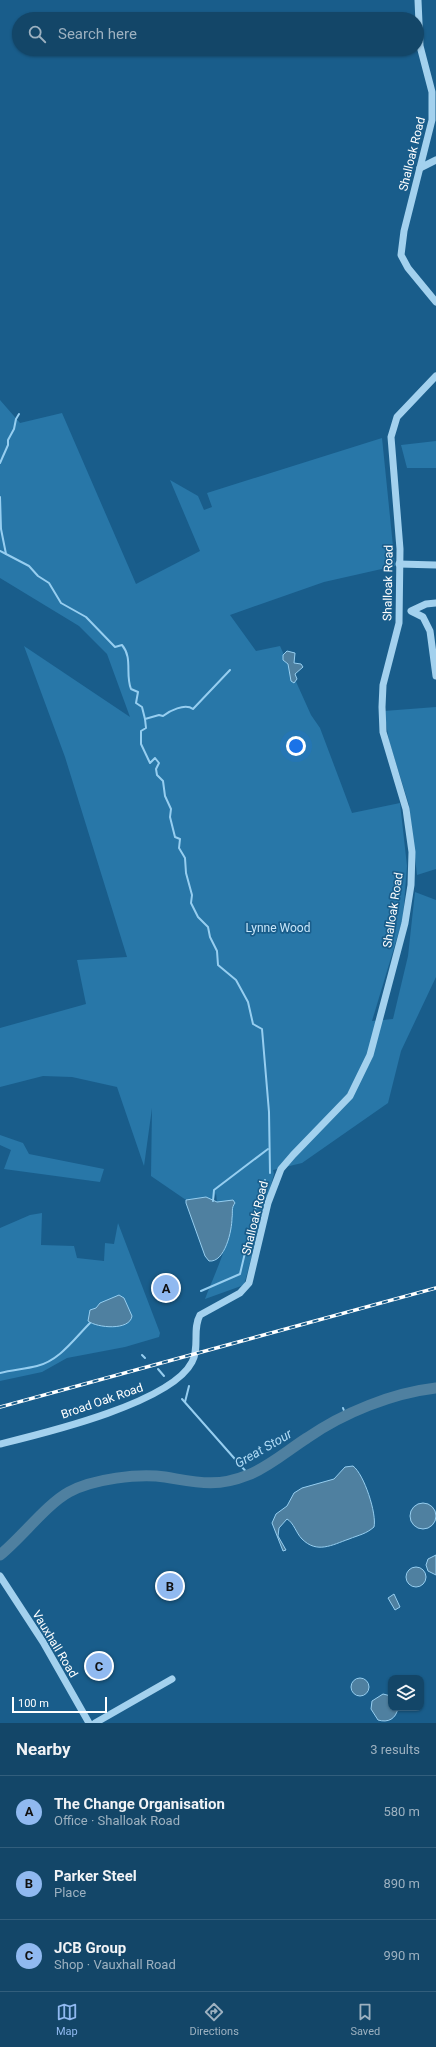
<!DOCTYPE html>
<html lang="en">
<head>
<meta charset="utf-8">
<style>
	body { margin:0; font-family:Roboto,sans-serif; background:#205071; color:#f1f3f6 }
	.controls { position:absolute; right:12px; bottom:12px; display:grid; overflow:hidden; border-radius:8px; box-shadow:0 1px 3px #0004 }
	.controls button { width:36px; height:36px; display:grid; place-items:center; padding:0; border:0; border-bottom:1px solid #325e7c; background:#134668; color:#f1f3f6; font:20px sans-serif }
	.scale { position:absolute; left:12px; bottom:10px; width:95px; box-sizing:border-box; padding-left:4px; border:2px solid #fff; border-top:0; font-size:11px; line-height:14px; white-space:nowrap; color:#fff; -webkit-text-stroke:3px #195d8b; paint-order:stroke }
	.you { position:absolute; left:296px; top:746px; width:14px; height:14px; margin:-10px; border:3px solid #fff; border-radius:50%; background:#1a73e8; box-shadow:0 0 0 6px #1a73e833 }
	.badge { display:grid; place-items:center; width:26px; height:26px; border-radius:50%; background:#90b9f0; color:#111; font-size:13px; font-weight:700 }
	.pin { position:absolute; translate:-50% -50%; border:2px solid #fff; box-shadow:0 1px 4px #0006 }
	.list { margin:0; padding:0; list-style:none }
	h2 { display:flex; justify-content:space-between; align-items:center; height:52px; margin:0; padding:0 16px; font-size:17px }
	h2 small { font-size:13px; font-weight:400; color:#9db1c0 }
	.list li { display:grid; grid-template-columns:26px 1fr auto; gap:12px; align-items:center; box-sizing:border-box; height:72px; padding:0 16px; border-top:1px solid #325e7c }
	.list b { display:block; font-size:15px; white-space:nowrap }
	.list p { margin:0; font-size:13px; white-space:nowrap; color:#9db1c0 }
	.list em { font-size:13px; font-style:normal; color:#9db1c0 }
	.icon { flex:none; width:22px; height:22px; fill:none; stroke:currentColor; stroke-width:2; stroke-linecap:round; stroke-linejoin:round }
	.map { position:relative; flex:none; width:436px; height:1723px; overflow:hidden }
	.search { position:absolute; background:#134668; box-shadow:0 1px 3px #0004; left:12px; right:12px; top:12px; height:44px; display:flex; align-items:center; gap:10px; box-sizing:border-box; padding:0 14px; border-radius:22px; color:#9db1c0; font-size:15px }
	.sheet { height:268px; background:#134668 }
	nav { display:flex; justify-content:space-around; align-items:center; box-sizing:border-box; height:56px; border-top:1px solid #325e7c; background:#134668; font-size:11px; color:#9db1c0 }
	nav a { display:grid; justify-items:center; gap:2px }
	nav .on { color:#90b9f0 }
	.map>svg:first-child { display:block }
	.green { fill:#2877a8 }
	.water { fill:#4f80a0; stroke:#96cef0 }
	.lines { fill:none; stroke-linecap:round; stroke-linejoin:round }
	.stream { stroke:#96cef0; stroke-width:2 }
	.river { stroke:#4f80a0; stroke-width:11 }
	.minor { stroke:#a3d1ee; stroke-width:7 }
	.rail-casing { stroke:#fff; stroke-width:3.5 }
	.rail { stroke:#195d8b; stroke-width:2; stroke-dasharray:6; stroke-linecap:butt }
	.labels { text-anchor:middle; stroke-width:3.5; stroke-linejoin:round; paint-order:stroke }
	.street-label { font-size:12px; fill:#fff; stroke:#195d8b }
	.park-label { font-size:12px; fill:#c9e7fa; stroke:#195d8b }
	.water-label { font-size:13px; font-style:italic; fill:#afdaf5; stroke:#195d8b }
</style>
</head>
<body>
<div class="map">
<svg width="436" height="1723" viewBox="0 0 436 1723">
	<rect width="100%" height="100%" fill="#195d8b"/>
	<g class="green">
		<path d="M0 400 20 423 62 413 136 584 200 551 170 480 198 496 204 510 212 507 207 493 382 438 395 566 324 582 230 615 256 651 280 646 311 715 320 728 352 813 400 803 407 866 403 918 372 1021 393 1019 408 956 415 892 436 900V977L401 1051 388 1103 302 1163 273 1170 274 1174 244 1285 205 1299C214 1275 234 1234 232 1209L217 1202 216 1193 213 1201 206 1197 186 1200 151 1176 152 1108 144 1166 117 1087 72 1077 43 1076 0 1087V1028L86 1004 77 960 127 957 65 757 24 646 130 717 107 654 79 626 0 578Z"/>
		<polygon points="436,441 436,468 407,468 401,445"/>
		<polygon points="436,707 436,869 417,875 409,805 389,741 384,711"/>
		<polygon points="0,1135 23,1143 29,1154 104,1169 100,1182 4,1169 11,1150 0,1145"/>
		<polygon points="42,1213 41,1245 74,1246 77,1258 104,1261 105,1243 114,1244 118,1223 160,1333 159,1337 125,1347 67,1358 42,1372 0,1381 0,1228 30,1215"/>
	</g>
	<g class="water">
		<polygon points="287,651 295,653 294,663 301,664 303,667 295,674 297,679 294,683 291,681 288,664 283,660 283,655"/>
		<path d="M206 1197 217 1202 233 1200 235 1203C231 1208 233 1212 232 1218 232 1230 225 1263 209 1261L205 1256 186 1203V1200Z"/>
		<path d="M119 1295 124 1298 132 1316C130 1331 97 1328 88 1321L90 1310 96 1308 100 1303Z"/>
		<path d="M353 1466C364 1474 377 1514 374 1527 366 1534 359 1535 349 1539 332 1545 317 1554 302 1539 296 1533 294 1523 287 1519L279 1528 278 1536 286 1550 283 1551 272 1523 276 1514 287 1506 294 1493 302 1488 334 1479 345 1467Z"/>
		<circle cx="423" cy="1516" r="13"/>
		<polygon points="436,1555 436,1575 428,1571 426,1565 428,1559"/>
		<circle cx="416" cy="1577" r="10"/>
		<polygon points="394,1594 400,1607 395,1610 388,1598"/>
		<circle cx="360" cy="1687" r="9"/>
		<path d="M383 1694 391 1696V1708H398C396 1719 388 1723 378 1720L371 1709 372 1701Z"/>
	</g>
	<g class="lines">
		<g class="stream">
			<polyline points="0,463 8,445 8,440 14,429 16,419 19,414"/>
			<path d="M0 497 1 529 6 554 29 566 38 576 49 583 61 603 86 617 115 647 122 645C133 658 125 674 131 689L138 692 136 703 142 707 145 719"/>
			<polyline points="0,551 6,554"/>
			<path d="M230 670 193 709C185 703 169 711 163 716L159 715 145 719 146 728 141 731V744L150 763 155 758 159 763 156 769 157 775 163 781 165 796 171 809 170 817 175 837 180 839 179 848 185 858 186 873 192 895 191 903 198 917 208 927 210 937 217 951 218 965 236 980 248 1002 253 1024 262 1029 269 1112 270 1173"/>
			<polyline points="213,1201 214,1190 268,1149"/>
			<polyline points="201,1291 240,1274 260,1189 265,1180"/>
			<polyline points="142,1355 145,1358"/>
			<polyline points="158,1369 164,1376"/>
			<path d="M0 1373C12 1370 25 1369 37 1366 60 1360 74 1339 90 1323"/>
			<polyline points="182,1399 249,1475"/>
			<polyline points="185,1402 189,1386"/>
			<polyline points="343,1408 346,1416"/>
		</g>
		<path class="river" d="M0 1555C22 1537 47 1504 69 1492 93 1479 139 1473 165 1477 196 1482 216 1488 248 1475 269 1467 288 1450 307 1438 343 1413 392 1393 436 1388"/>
		<g class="minor">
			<polyline points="418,0 420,46 432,92 432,120 404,231 401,255 408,268 436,302"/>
			<polyline points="420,168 436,160"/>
			<polyline points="399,564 436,565"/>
			<polyline points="436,603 426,604 411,611 423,617 430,631 436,676"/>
			<path d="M0 1444C45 1433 171 1403 192 1362 200 1347 192 1329 200 1315L240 1293 249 1283 268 1203 281 1169 293 1155 350 1096 370 1055 405 923 411 885 412 852 406 809 383 732 382 707 383 685 399 623 400 549 391 437 397 417 436 376"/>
			<polyline points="0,1576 43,1642 89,1723"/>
			<polyline points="95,1723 172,1679"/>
		</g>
		<defs>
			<polyline id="rail" points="0,1407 436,1288"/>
		</defs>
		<use href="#rail" class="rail-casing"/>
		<use href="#rail" class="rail"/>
	</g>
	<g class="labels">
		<g class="street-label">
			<text transform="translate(412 154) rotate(-76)" y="4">Shalloak Road</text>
			<text transform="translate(388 583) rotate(-89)" y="4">Shalloak Road</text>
			<text transform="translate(393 910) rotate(-81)" y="4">Shalloak Road</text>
			<text transform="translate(255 1218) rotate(-76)" y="4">Shalloak Road</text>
			<text transform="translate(102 1401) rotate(-19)" y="4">Broad Oak Road</text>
			<text transform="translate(55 1644) rotate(59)" y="4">Vauxhall Road</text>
		</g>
		<g class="park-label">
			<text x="278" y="932">Lynne Wood</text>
		</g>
		<g class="water-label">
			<text transform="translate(263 1448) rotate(-30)" y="5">Great Stour</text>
		</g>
	</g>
</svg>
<div class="controls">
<button><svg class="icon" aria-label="layers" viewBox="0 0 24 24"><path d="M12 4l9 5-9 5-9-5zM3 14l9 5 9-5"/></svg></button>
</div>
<div class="scale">100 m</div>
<div class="you"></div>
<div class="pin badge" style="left:166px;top:1288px">A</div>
<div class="pin badge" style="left:170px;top:1586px">B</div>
<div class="pin badge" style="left:99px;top:1666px">C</div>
<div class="search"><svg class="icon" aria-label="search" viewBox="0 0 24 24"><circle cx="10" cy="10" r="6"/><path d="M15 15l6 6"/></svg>Search here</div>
</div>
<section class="sheet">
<h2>Nearby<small>3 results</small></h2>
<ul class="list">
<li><span class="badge">A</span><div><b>The Change Organisation</b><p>Office · Shalloak Road</p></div><em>580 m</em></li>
<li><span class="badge">B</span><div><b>Parker Steel</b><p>Place</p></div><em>890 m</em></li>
<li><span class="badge">C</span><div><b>JCB Group</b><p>Shop · Vauxhall Road</p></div><em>990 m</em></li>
</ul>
</section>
<nav>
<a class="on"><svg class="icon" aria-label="map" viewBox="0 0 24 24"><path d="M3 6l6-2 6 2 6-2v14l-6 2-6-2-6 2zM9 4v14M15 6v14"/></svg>Map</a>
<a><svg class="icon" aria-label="directions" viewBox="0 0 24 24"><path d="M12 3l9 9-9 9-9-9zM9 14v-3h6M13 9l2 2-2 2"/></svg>Directions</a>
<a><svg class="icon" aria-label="saved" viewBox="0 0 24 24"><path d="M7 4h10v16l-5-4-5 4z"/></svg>Saved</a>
</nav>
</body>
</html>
